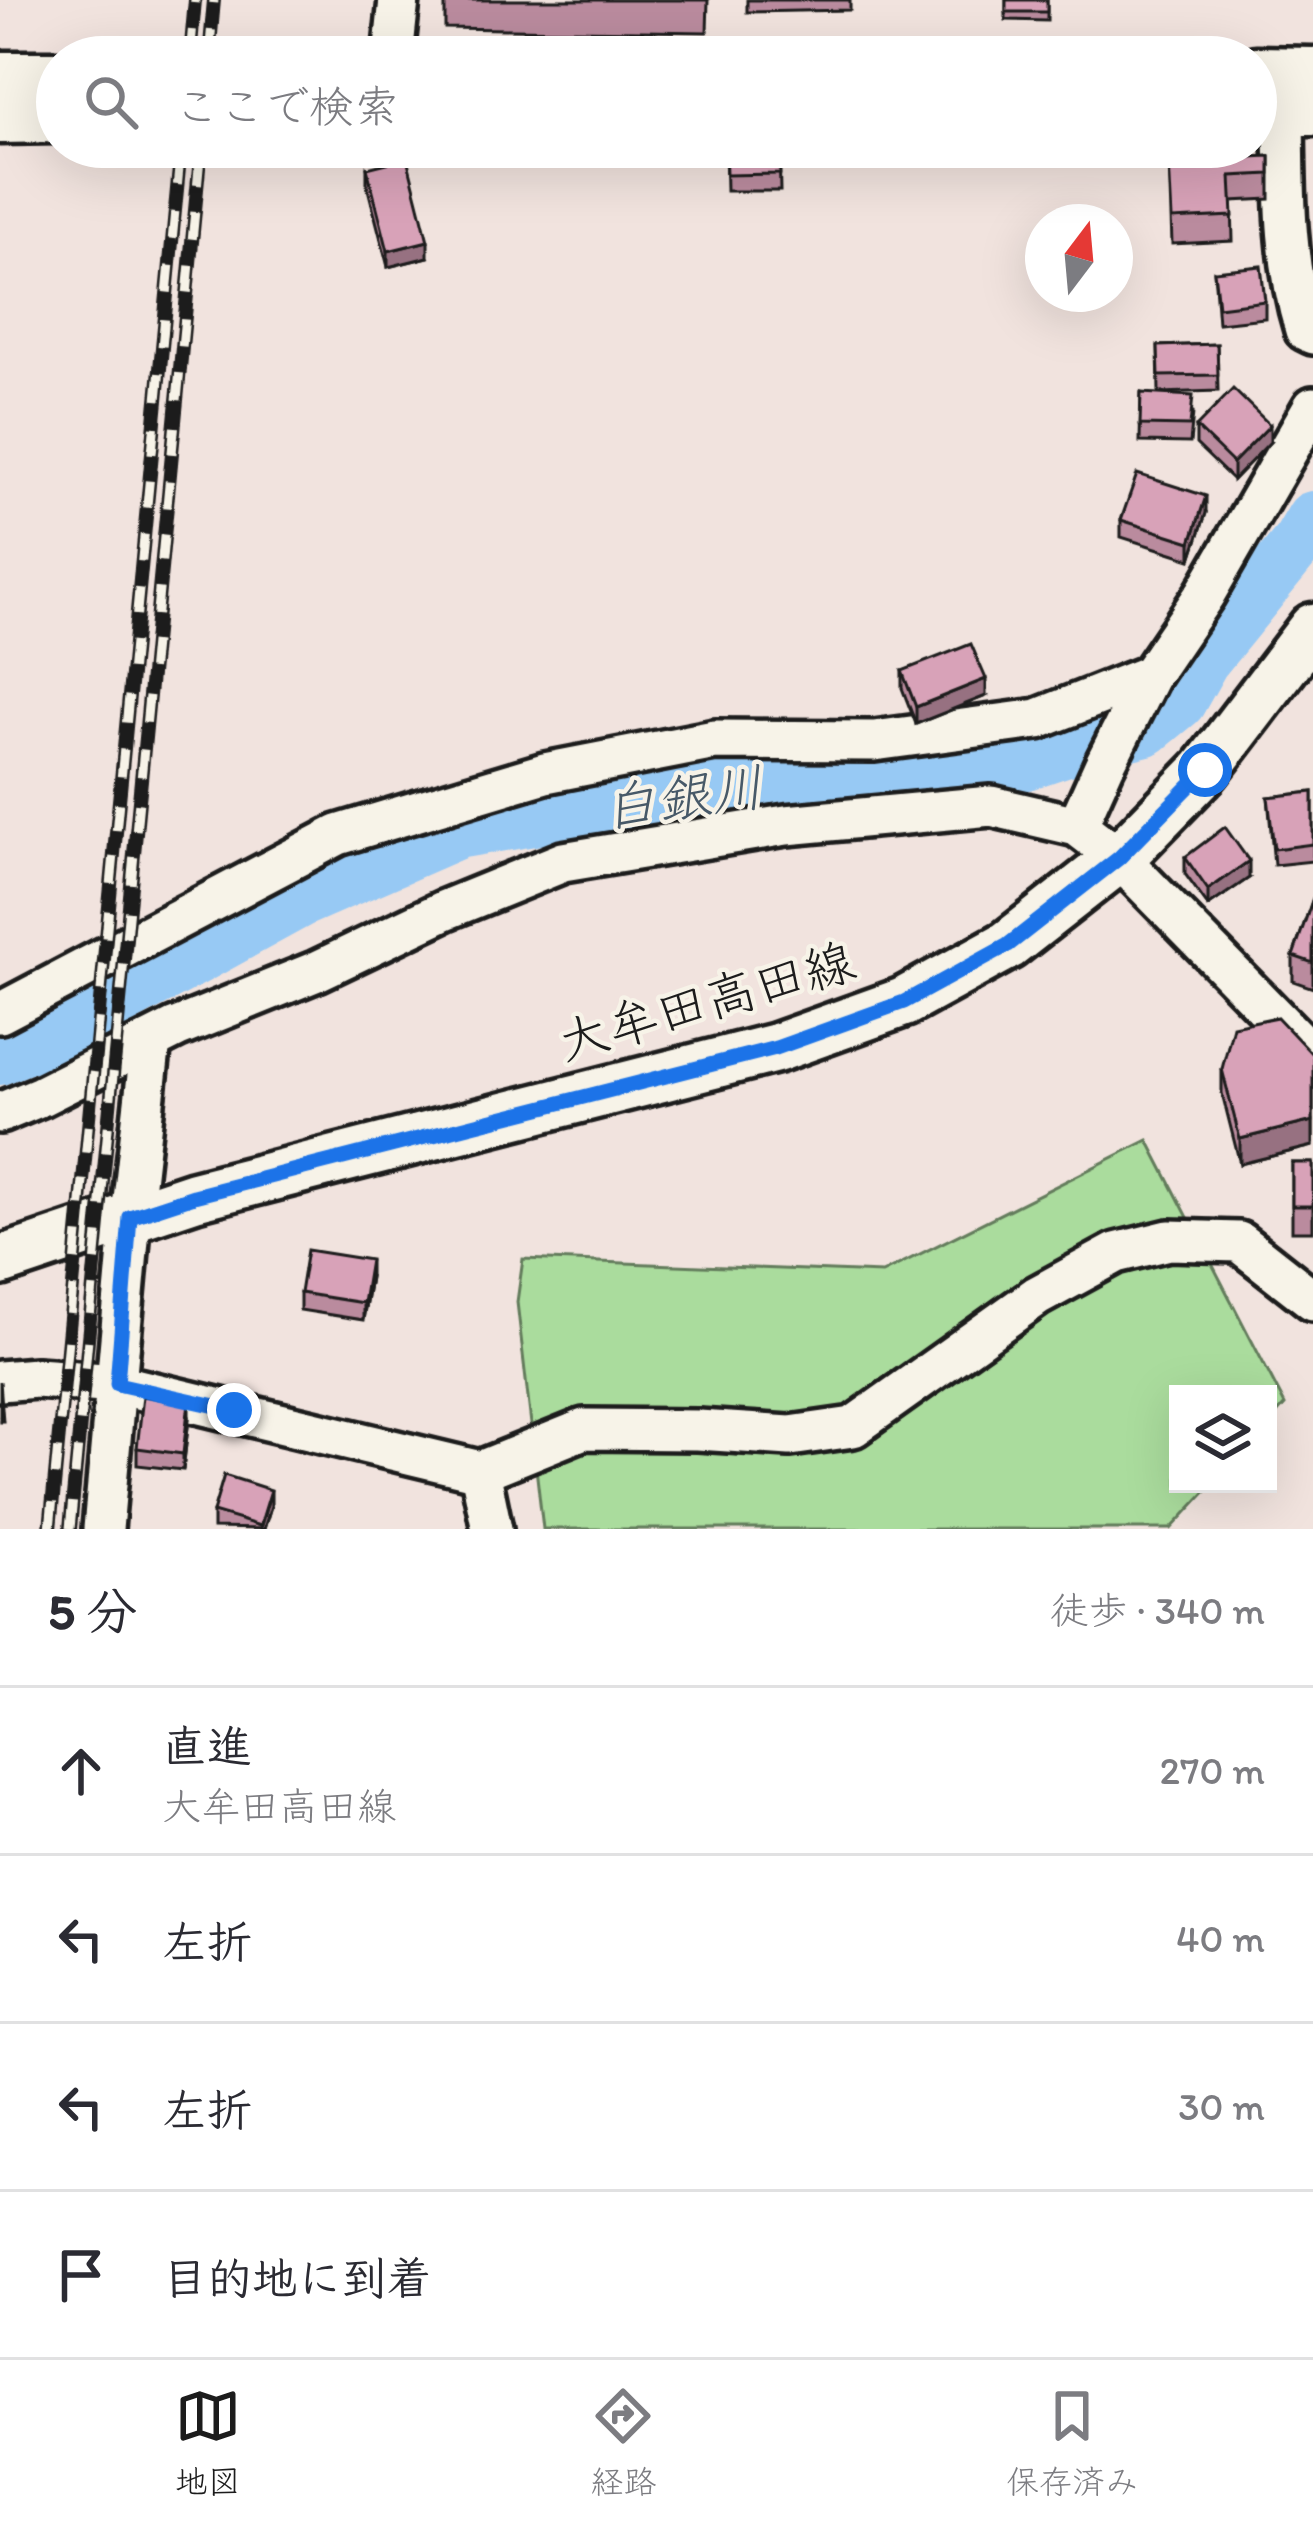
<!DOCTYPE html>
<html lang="ja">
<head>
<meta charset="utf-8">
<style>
	body { margin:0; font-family:Itim,"Klee One",sans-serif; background:#f2f2f3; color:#2b2b33 }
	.controls { position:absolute; right:36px; bottom:36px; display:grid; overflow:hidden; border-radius:0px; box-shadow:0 12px 48px #0002 }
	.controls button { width:108px; height:108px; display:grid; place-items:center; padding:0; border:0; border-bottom:3px solid #e1e1e2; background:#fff; color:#2b2b33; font:60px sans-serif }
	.compass { position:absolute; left:1025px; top:204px; width:108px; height:108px; border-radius:50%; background:#fff; box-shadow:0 12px 48px #0002; rotate:16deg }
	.stop { position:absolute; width:36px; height:36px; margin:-27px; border:9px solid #1a73e8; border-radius:50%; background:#fff }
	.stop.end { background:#1a73e8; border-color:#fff; box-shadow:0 3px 12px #0008 }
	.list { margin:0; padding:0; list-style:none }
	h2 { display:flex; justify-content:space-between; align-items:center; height:156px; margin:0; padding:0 48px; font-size:51px }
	h2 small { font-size:39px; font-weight:400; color:#7c7c81 }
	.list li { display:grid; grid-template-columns:78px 1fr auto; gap:36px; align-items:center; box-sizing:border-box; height:168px; padding:0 48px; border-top:3px solid #e1e1e2 }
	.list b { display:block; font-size:45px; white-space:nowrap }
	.list p { margin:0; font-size:39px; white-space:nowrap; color:#7c7c81 }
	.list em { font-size:39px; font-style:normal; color:#7c7c81 }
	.icon { flex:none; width:66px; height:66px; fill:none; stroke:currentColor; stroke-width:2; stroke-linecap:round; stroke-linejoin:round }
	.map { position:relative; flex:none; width:1313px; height:1529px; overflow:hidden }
	.search { position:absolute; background:#fff; box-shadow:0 12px 48px #0002; left:36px; right:36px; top:36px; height:132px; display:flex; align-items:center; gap:30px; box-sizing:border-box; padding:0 42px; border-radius:66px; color:#7c7c81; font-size:45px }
	.sheet { height:828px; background:#fff }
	nav { display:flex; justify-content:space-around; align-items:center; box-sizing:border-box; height:168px; border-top:3px solid #e1e1e2; background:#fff; font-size:33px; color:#7c7c81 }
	nav a { display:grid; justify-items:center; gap:6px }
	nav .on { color:#1c1c1c }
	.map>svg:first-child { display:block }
	.green { fill:#aadc9d; stroke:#637c5c; stroke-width:3 }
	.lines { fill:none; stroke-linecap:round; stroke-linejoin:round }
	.river { stroke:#97c9f4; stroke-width:54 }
	.minor-casing { stroke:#1c1c1c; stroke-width:48 }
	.major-casing { stroke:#1c1c1c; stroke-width:57 }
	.minor { stroke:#f7f3e8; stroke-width:39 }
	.major { stroke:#f7f3e8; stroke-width:48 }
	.rail-casing { stroke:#1c1c1c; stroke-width:14 }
	.rail { stroke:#f7f3e8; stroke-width:9; stroke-dasharray:27; stroke-linecap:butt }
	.wall { fill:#ba8b9e; stroke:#1c1c1c; stroke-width:3 }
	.shaded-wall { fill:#977181; stroke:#1c1c1c; stroke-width:3 }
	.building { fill:#d8a2b8; stroke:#1c1c1c; stroke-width:3 }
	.route { stroke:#1a73e8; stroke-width:15 }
	.labels { text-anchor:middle; stroke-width:9; stroke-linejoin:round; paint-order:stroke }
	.street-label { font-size:51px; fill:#1c1c1c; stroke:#f7f3e8 }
	.water-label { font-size:54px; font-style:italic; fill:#475968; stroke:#f7f3e8 }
</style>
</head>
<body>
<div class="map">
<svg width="1313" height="1529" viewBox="0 0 1313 1529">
	<rect width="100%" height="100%" fill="#f1e3de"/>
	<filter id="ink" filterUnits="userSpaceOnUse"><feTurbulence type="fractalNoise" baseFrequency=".00833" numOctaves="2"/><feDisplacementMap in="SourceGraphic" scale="24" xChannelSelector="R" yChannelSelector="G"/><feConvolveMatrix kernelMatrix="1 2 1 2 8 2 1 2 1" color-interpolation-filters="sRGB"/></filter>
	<g filter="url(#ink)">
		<polygon class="green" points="1148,1140 1285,1405 1268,1424 1268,1394 1178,1394 1178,1484 1213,1484 1171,1529 543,1529 517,1302 523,1259 882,1273"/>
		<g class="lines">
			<polyline class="river" points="0,1058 61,1032 301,900 457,832 714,788 1023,764 1073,747 1146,729 1179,702 1202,661 1299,542 1313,518"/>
			<defs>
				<g id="minor">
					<polyline points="393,57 399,0"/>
					<path d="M1284 111C1285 185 1283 259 1305 330L1313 334"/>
					<polyline points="1077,826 1104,766 1150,675 1205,594 1313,407"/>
					<polyline points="0,1013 338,835 545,773 715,740 874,741 1038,719 1150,675"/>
					<polyline points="0,1113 41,1096 176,1028 317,971 445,910 563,862 786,825 991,806 1077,826 1119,858 1313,1056"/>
					<polyline points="0,1381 36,1378 117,1384 480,1471 584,1429 698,1430 790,1436 853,1427 1037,1296 1116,1253 1169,1240 1239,1242 1313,1300"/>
					<polyline points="480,1471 492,1529"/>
					<polyline points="103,1529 131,1217 151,1041"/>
				</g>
				<g id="major">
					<polyline points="1256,71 1313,72"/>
					<polyline points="0,76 57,76"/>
					<polyline points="1256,111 1313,111"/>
					<polyline points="0,119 57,118"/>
					<polyline points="0,1261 194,1196 776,1048 904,1002 1008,945 1119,858 1205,770 1313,628"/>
				</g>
			</defs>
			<use href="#minor" class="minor-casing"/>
			<use href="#major" class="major-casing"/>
			<use href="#minor" class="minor"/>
			<use href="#major" class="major"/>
			<defs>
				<g id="rail">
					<polyline points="190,57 195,0"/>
					<polyline points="209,57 214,0"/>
					<polyline points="50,1529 181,147"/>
					<polyline points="70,1529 201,147"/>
				</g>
			</defs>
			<use href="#rail" class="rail-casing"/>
			<use href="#rail" class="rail"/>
		</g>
		<g class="wall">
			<polygon points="445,0 708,0 707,32 445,28"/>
			<polygon points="747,0 850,0 850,10 747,12"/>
			<polygon points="1006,0 1047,0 1047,21 1006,20"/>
			<polygon points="725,147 779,147 780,191 726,191"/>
			<polygon points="1270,156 1270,199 1232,201 1233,241 1172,244 1169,161"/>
			<polygon points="367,168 428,257 388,267 367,185"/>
			<polygon points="1214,271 1265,301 1265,318 1218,323"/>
			<polygon points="1217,344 1218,391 1159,393 1158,346"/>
			<polygon points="1141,393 1193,413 1190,443 1140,442"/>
			<polygon points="1196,427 1270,442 1233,480 1196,444"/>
			<polygon points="1206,513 1191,559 1121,537 1121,520"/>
			<polygon points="902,671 986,696 916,724 902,688"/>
			<polygon points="1313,792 1313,861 1274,865 1268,797"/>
			<polygon points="1185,857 1249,878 1208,906 1185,874"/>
			<polygon points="1313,898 1313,988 1293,981 1293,956"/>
			<polygon points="1313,1055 1313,1146 1240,1164 1222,1093 1222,1069"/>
			<rect x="1292" y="1163" width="21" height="68"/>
			<polygon points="370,1277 363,1320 300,1310 300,1293"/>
			<polygon points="189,1418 183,1470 137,1465 137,1448"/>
			<polygon points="271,1506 264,1529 213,1528 213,1512"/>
		</g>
		<g class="shaded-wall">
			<polygon points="428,241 428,257 388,267 388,251"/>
			<polygon points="1270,425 1270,442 1233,480 1233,463"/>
			<polygon points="1206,496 1206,513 1191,559 1191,542"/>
			<polygon points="986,679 986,696 916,724 916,707"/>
			<polygon points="1249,861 1249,878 1208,906 1208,890"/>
			<polygon points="1313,1121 1313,1146 1240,1164 1240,1139"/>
			<polygon points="370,1260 370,1277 363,1320 363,1303"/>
			<polygon points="189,1402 189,1418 183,1470 183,1454"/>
			<polygon points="271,1490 271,1506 264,1529 260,1529"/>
		</g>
		<g class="building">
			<rect x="1006" y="0" width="41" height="12"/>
			<polygon points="725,147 779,147 780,174 726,175"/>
			<polygon points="1270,156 1270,174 1231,176 1233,216 1172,219 1169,161"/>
			<polygon points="407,158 428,241 388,251 367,168"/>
			<polygon points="1261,266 1265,301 1218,307 1214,271"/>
			<polygon points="1217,344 1218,375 1159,376 1158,346"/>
			<polygon points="1233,389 1270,425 1233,463 1196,427"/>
			<polygon points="1141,393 1193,396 1190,426 1140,425"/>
			<polygon points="1137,474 1206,496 1191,542 1121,520"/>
			<polygon points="971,644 986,679 916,707 902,671"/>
			<polygon points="1313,792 1313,844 1274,849 1268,797"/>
			<polygon points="1225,827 1249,861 1208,890 1185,857"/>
			<polygon points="1313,898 1313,963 1293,956"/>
			<polygon points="1277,1017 1313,1055 1313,1121 1240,1139 1222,1069 1233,1026"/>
			<rect x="1292" y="1163" width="21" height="43"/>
			<polygon points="307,1250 370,1260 363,1303 300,1293"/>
			<polygon points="0,1381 3,1421 0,1421"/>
			<polygon points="143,1396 189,1402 183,1454 137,1448"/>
			<polygon points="224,1475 271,1490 260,1526 213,1512"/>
		</g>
	</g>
	<g class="lines" filter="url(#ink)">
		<polyline class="route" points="234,1410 117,1384 130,1217 194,1196 776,1048 904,1002 1008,945 1119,858 1205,770"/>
	</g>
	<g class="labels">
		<g class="street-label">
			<text transform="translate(706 1001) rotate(-16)" y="18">大牟田高田線</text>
		</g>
		<g class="water-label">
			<text transform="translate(683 797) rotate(-8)" y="19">白銀川</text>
		</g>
	</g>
</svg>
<div class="controls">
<button><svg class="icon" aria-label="layers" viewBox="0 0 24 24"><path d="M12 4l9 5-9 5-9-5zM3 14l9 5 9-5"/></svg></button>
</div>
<svg class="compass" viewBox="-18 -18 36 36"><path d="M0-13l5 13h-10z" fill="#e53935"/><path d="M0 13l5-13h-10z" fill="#7c7c81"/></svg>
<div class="stop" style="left:1205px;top:770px"></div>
<div class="stop end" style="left:234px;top:1410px"></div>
<div class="search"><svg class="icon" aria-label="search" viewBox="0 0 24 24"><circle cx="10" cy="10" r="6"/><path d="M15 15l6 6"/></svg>ここで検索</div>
</div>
<section class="sheet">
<h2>5 分<small>徒歩 · 340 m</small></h2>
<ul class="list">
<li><svg class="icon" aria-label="ahead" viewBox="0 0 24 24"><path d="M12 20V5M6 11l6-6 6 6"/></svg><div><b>直進</b><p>大牟田高田線</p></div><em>270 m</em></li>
<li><svg class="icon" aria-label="left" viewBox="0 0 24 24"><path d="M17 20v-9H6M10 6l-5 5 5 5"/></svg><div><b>左折</b></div><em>40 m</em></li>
<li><svg class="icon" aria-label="left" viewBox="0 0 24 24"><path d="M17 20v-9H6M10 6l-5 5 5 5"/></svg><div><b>左折</b></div><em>30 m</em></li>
<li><svg class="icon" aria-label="arrive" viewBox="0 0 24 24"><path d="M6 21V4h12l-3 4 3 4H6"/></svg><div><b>目的地に到着</b></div></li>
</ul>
</section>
<nav>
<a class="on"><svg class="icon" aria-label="map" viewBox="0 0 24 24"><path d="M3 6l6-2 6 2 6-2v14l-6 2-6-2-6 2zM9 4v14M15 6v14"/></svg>地図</a>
<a><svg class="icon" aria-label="directions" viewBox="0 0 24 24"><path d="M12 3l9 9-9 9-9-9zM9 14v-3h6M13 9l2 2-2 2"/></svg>経路</a>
<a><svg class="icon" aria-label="saved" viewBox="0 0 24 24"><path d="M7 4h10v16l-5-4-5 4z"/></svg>保存済み</a>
</nav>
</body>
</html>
